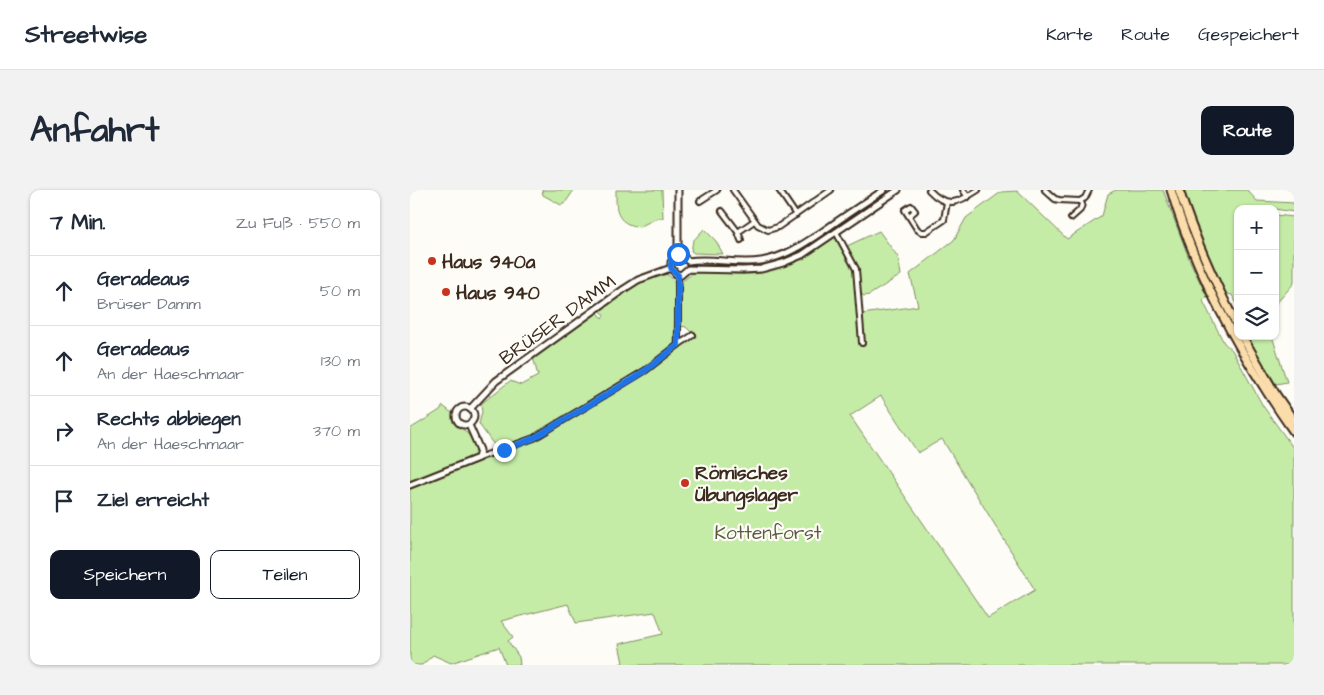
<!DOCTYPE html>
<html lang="de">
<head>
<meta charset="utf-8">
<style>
	body { margin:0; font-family:"Architects Daughter",sans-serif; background:#f2f2f3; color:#1f2937 }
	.controls { position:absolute; right:15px; top:15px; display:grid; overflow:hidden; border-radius:10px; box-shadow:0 1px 4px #0004 }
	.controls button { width:45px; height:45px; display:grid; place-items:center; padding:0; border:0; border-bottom:1px solid #e0e1e3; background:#fff; color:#1f2937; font:25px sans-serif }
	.stop { position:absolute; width:15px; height:15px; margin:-11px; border:4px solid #1a73e8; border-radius:50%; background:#fff }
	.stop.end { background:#1a73e8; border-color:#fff; box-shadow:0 1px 5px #0008 }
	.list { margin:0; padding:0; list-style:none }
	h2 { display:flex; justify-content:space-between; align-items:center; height:65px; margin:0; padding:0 20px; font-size:21px }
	h2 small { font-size:16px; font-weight:400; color:#747a83 }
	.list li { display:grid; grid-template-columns:32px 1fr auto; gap:15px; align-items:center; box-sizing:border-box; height:70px; padding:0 20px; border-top:1px solid #e0e1e3 }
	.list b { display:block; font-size:19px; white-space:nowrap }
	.list p { margin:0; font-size:16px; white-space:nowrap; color:#747a83 }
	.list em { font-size:16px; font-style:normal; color:#747a83 }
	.actions { display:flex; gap:10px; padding:15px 20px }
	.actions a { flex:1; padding:11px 0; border:1px solid #111827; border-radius:10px; text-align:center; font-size:18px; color:#111827 }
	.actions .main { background:#111827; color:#fff }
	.icon { flex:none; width:28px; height:28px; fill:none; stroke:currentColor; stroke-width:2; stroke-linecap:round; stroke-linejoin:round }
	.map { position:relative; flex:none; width:884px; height:475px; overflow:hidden; border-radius:10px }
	header { display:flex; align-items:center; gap:30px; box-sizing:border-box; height:70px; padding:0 25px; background:#fff; border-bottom:1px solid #e0e1e3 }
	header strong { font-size:24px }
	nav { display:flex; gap:28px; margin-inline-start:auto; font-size:18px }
	.intro { display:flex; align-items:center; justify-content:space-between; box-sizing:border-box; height:120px; padding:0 30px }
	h1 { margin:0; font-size:35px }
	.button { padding:12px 22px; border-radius:10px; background:#111827; color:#fff; font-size:18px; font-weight:700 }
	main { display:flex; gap:30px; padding:0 30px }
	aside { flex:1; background:#fff; border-radius:10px; box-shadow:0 1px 4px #0004 }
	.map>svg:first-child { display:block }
	.green { fill:#c5eca7; stroke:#808b62; fill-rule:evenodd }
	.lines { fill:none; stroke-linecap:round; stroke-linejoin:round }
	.street-casing { stroke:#3b2a1e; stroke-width:8 }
	.secondary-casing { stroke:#3b2a1e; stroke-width:9 }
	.highway-casing { stroke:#3b2a1e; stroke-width:11 }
	.street { stroke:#fdfcf7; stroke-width:4 }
	.secondary { stroke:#fdfcf7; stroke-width:5 }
	.highway { stroke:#faddab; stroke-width:7 }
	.route { stroke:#1a73e8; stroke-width:6 }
	.poi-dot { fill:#c8321e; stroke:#fdfcf7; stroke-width:2 }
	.labels { text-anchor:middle; stroke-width:4.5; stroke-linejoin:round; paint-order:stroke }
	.poi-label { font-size:19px; font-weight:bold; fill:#3b2a1e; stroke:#fdfcf7; text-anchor:start }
	.street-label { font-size:19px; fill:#3b2a1e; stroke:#fdfcf7 }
	.park-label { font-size:19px; fill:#5e5a40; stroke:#fdfcf7 }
</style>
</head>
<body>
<header>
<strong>Streetwise</strong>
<nav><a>Karte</a><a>Route</a><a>Gespeichert</a></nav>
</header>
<div class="intro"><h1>Anfahrt</h1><a class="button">Route</a></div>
<main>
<aside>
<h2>7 Min.<small>Zu Fuß · 550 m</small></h2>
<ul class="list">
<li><svg class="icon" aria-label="ahead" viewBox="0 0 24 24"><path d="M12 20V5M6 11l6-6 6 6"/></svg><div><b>Geradeaus</b><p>Brüser Damm</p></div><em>50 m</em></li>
<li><svg class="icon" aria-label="ahead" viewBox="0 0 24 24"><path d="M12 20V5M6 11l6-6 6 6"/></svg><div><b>Geradeaus</b><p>An der Haeschmaar</p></div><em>130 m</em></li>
<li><svg class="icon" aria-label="right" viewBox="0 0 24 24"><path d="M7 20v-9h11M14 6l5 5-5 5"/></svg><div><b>Rechts abbiegen</b><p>An der Haeschmaar</p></div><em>370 m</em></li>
<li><svg class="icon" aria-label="arrive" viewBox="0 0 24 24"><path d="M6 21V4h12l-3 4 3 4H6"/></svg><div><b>Ziel erreicht</b></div></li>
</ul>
<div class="actions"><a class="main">Speichern</a><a>Teilen</a></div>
</aside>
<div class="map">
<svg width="884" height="475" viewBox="0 0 884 475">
	<rect width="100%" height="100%" fill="#fdfcf7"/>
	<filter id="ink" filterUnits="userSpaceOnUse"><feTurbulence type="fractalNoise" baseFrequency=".02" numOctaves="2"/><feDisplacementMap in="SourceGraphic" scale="10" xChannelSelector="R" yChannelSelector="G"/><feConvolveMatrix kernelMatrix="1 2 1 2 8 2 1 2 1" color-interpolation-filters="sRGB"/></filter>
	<g filter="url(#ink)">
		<g class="green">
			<polygon points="132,0 164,0 155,13 151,15 133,5"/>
			<path d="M206 0H252L253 28H247L229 37C205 33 206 20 206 0Z"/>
			<path d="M706 0H753L780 71 797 107 793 111 814 153 822 160 853 216 884 259V475H206L213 473 209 454 253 444 245 422 166 433 158 414 91 431 103 447 98 451 109 467 110 475H96L89 457 41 473 23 465 12 475H0V239L30 220 33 216 42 223C42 241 49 234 57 243 63 250 67 260 71 268L90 261 81 251 69 234 72 222 71 214 100 191 111 195 128 186 123 167 187 121 192 128 194 125 190 119C201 111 245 79 258 85 262 87 263 91 265 94L264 155 267 158 283 144 276 137 270 136 271 92 286 81C304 82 323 85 341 84 374 83 403 62 429 44L437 56 469 41 488 67 491 85 459 105 454 106 451 104 452 124 508 116 500 84 544 50 556 28 591 2 607 1 657 49 692 26 698 4ZM471 206 508 263 532 249 625 400 578 428 440 226Z"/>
			<polygon points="773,0 837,0 847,11 884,13 884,22 865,19 828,19 828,116 822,105 813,103 798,74"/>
			<path d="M468 6V11C433 35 394 69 352 77 330 81 308 76 286 76V72L342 74 388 60Z"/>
			<polygon points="865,25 884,27 884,93 865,115"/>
			<polygon points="294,39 306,51 313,64 284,63 281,61 283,51"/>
			<polygon points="841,146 862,146 877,192 866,194 841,154"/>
		</g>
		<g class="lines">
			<defs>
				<g id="street">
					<polyline points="323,0 348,35 358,40 368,37 421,0"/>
					<polyline points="369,0 386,25"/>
					<path d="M519 0C537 19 548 13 568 0"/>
					<polyline points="553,0 558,7"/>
					<polyline points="635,0 645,9 649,10 670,11 675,8 679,0"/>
					<polyline points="290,11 307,0"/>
					<polyline points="312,21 328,42"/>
					<polyline points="499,26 505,21 501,16 495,20 507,39 511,42 516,42 534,30 537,12"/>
					<polyline points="661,28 670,20 672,14 670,11"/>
					<polyline points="426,42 446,79 452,153"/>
					<polyline points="331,50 328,42 344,31"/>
					<polyline points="268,155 268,85"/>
					<polyline points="68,268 124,248 236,180 268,155 283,145"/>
				</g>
				<g id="secondary">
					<polyline points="268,0 268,66"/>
					<path d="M474 0C456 12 437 24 419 37 398 51 377 67 351 71 327 75 302 67 278 71L274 67 268 66 261 72V78L266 84 271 85 278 79 333 80 351 79 373 73 392 65 488 0"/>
					<circle cx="55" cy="226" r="9"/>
					<polyline points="60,219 86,191 214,99 228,90 261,78"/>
					<polyline points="0,295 68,268 70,260 59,235"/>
				</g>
				<g id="highway">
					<path d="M761 0C787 87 832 168 884 242"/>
					<path d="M769 0C784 48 805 93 828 138"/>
					<polyline points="832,146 866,205 884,231"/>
				</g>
			</defs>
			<use href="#street" class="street-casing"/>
			<use href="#secondary" class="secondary-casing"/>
			<use href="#highway" class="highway-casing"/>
			<use href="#street" class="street"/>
			<use href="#secondary" class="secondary"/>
			<use href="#highway" class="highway"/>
		</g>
	</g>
	<g class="lines" filter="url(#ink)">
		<path class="route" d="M94 260 124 248 224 188 236 180 268 155V85L262 80C259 74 262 69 268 66V64"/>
	</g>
	<g class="poi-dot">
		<circle cx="22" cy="71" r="5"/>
		<circle cx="36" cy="102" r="5"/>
		<circle cx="275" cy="293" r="5"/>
	</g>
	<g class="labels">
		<g class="poi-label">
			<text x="32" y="78">Haus 940a</text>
			<text x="46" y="109">Haus 940</text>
			<text x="285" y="289">Römisches<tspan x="285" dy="22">Übungslager</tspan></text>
		</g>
		<g class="street-label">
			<text transform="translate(147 129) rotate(-36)" y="7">BRÜSER DAMM</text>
		</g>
		<g class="park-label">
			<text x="358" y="349">Kottenforst</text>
		</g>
	</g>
</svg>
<div class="controls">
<button>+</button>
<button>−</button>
<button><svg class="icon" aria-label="layers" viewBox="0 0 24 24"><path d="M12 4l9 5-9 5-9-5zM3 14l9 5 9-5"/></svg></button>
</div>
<div class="stop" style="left:268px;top:64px"></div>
<div class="stop end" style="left:94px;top:260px"></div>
</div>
</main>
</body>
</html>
